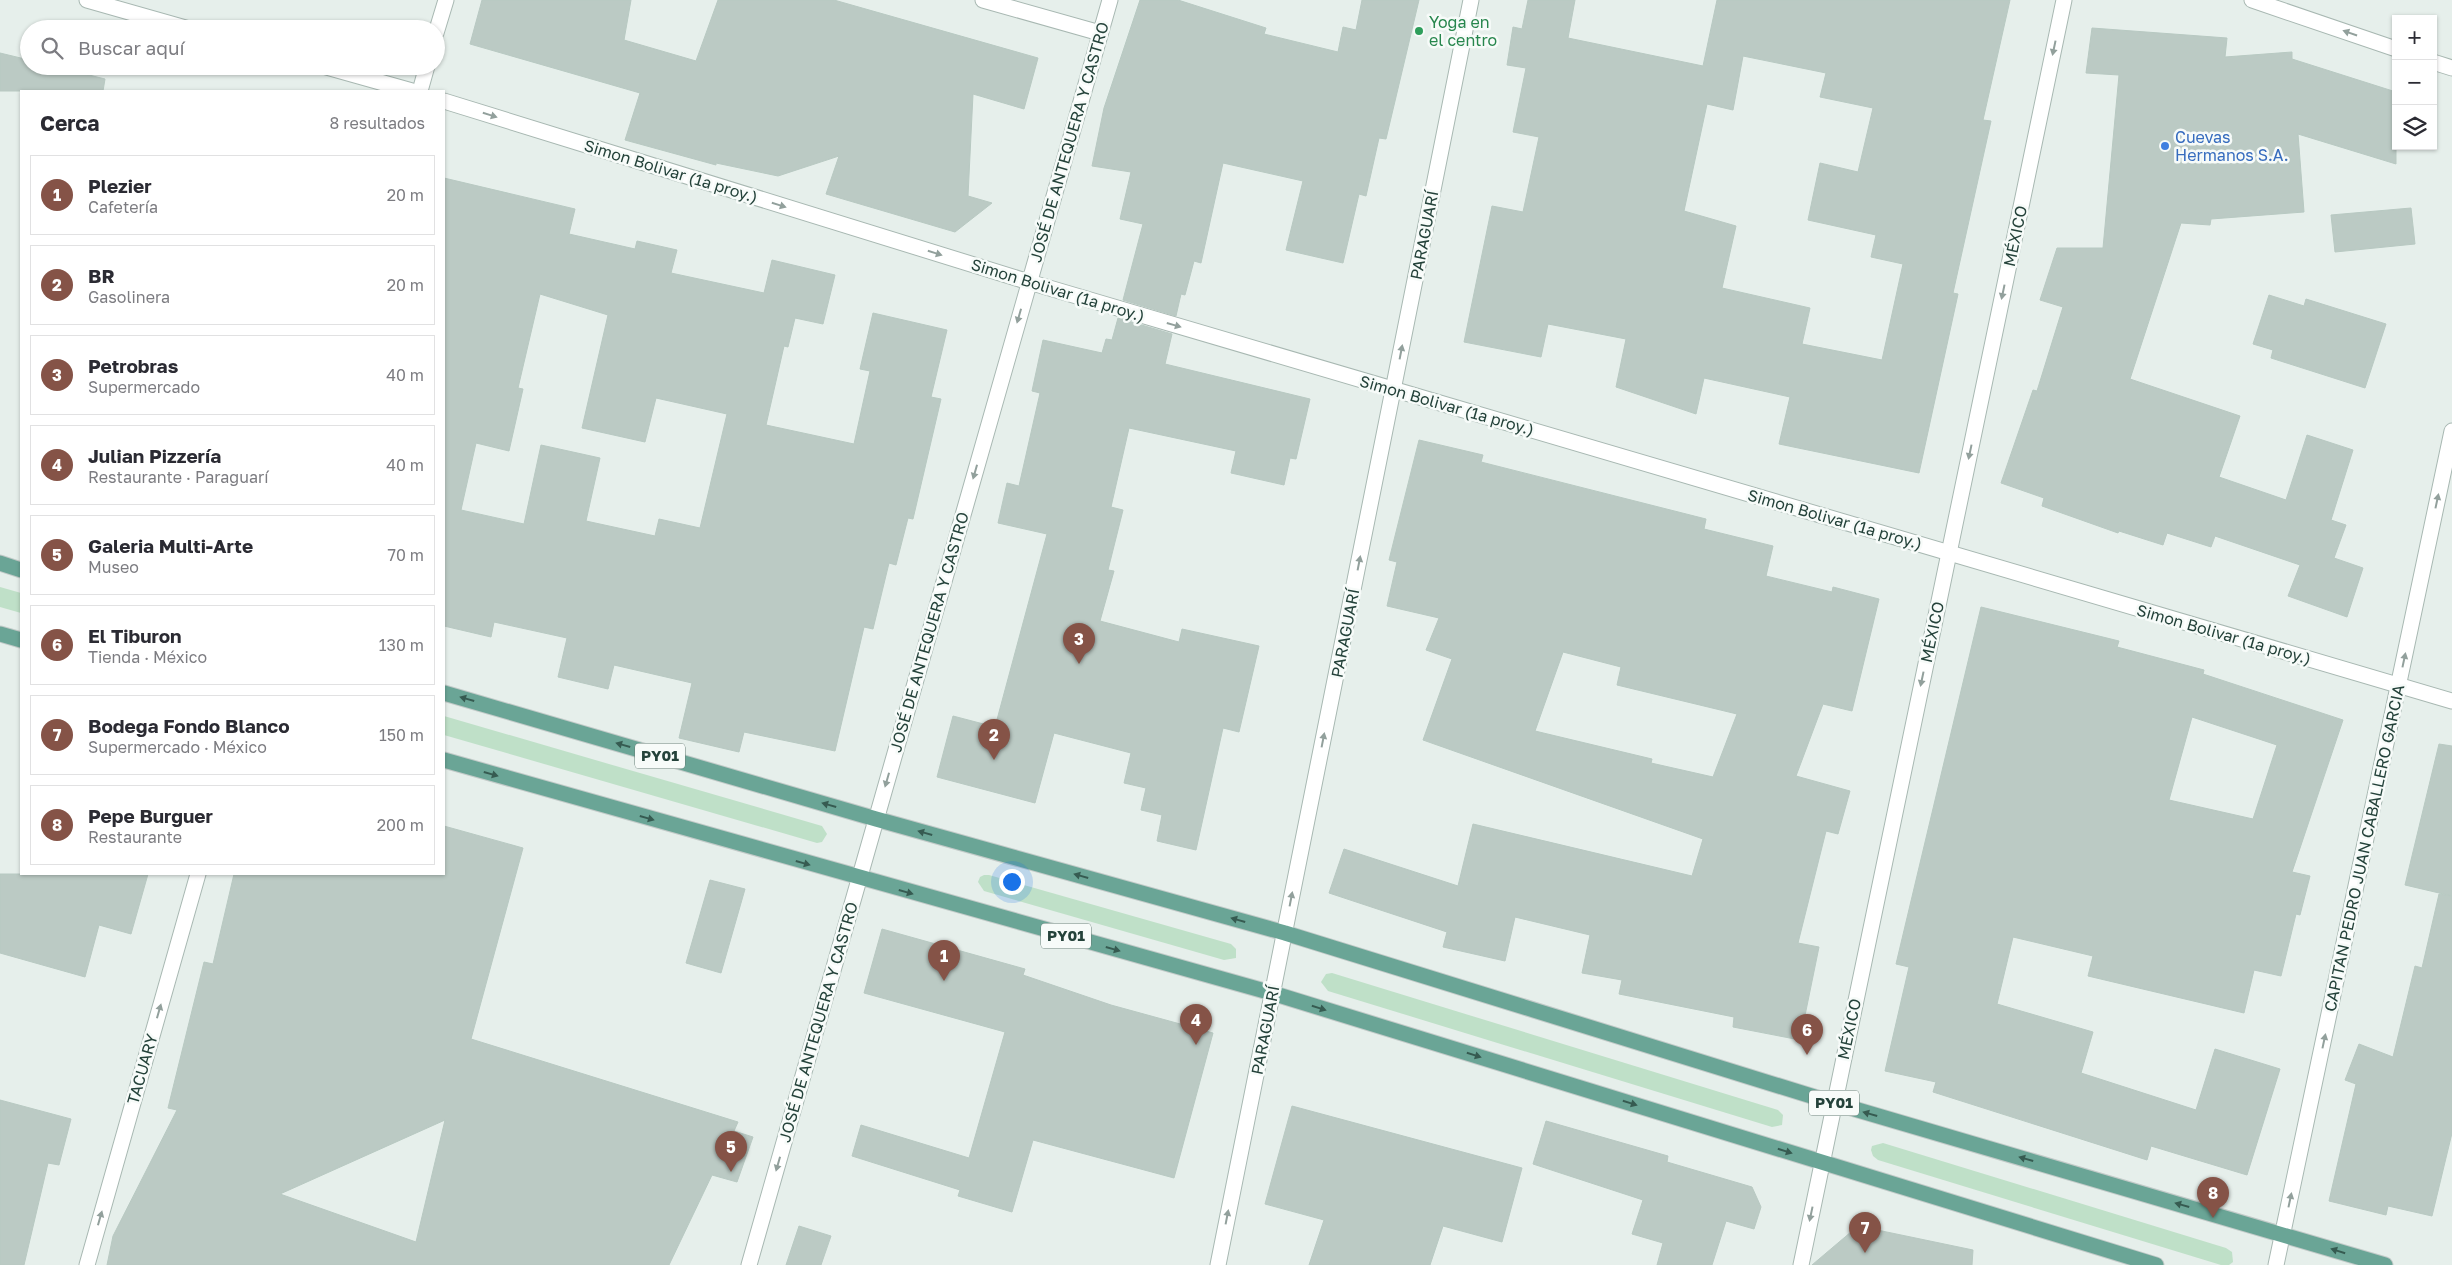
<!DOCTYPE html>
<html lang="es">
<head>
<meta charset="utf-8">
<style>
	body { margin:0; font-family:"Golos Text",sans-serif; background:#f2f2f3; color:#2b2b33 }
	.controls { position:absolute; right:15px; top:15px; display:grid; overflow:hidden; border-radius:0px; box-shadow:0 1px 4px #0004 }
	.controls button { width:45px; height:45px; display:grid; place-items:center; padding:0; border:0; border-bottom:1px solid #e1e1e2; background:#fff; color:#2b2b33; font:25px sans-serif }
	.you { position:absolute; left:1011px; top:881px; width:18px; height:18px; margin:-12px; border:4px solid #fff; border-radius:50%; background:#1a73e8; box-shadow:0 0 0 8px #1a73e833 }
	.badge { display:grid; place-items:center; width:32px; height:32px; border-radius:50%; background:#855347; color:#fff; font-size:16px; font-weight:700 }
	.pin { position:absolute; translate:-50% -41px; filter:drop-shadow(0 1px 2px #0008) }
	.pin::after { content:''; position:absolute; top:26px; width:18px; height:15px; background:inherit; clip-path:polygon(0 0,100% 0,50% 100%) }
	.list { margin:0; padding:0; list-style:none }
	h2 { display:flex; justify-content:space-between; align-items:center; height:65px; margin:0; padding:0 20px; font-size:21px }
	h2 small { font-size:16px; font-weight:400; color:#7c7c81 }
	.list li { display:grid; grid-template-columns:32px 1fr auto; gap:15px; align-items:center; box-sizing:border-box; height:80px; margin:0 10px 10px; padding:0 10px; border:1px solid #e1e1e2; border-radius:0px }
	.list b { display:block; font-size:19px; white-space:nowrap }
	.list p { margin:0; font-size:16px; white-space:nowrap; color:#7c7c81 }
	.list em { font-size:16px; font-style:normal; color:#7c7c81 }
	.icon { flex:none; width:28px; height:28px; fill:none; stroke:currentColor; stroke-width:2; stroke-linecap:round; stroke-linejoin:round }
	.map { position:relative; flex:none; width:2452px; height:1265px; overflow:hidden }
	.search { position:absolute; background:#fff; box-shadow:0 1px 4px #0004; left:20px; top:20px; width:425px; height:55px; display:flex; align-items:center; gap:12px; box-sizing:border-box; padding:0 18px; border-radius:28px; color:#7c7c81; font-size:19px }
	.panel { position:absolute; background:#fff; box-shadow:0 1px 4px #0004; left:20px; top:90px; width:425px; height:785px; border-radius:0px }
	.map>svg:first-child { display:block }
	.green { fill:#bfe0c8 }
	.building { fill:#bbcac4; stroke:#b8c9c2; fill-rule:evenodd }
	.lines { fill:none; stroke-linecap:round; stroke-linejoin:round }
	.minor-casing { stroke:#a8b8b2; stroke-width:17 }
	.major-casing { stroke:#c2cac8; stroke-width:17 }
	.minor { stroke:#fff; stroke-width:15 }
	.major { stroke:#6aa596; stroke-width:15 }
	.oneway { fill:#92a09c }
	.oneway2 { fill:#365b51 }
	.leisure-dot { fill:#2e9e5b; stroke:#f7fbf9; stroke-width:2 }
	.shop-dot { fill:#3f7fe0; stroke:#f7fbf9; stroke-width:2 }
	.labels { text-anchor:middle; stroke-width:5; stroke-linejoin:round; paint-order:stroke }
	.shield { fill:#f7fbf9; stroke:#637a73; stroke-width:1 }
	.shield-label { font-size:15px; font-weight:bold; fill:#24423a }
	.leisure-label { font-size:16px; fill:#27864d; stroke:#f7fbf9; text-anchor:start }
	.shop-label { font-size:16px; fill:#366cbe; stroke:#f7fbf9; text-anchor:start }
	.street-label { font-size:16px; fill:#24423a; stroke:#f7fbf9 }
</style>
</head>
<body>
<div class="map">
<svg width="2452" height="1265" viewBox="0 0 2452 1265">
	<rect width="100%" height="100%" fill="#e6efeb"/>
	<g class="green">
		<polygon points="0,587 21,593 21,613 0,607"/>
		<polygon points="444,716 822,826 827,834 822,842 817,843 444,735"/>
		<polygon points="984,875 989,875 1231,944 1236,949 1236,958 1224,960 984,891 978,882 980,877"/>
		<polygon points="1332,973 1778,1110 1783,1115 1782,1125 1772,1127 1328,991 1321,982 1326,974"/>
		<polygon points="1883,1143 2226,1248 2232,1252 2233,1262 2229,1265 2221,1265 1878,1160 1873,1156 1871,1150 1872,1146"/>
	</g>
	<g class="building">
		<polygon points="482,0 631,0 624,40 696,61 718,0 834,0 1038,58 1024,109 973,94 968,196 992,203 955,232 826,194 839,156 778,176 716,163 716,165 625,140 640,93 470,44"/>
		<polygon points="1140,0 1178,0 1266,28 1264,34 1338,52 1343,27 1356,30 1362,0 1419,0 1386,139 1379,138 1366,196 1359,194 1343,263 1286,250 1303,181 1223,163 1201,263 1194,261 1185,295 1181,294 1176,316 1123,300 1143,224 1120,219 1131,172 1092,166 1104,108"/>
		<path d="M1528 0H1575L1568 38 1703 66 1717 0H2010L1983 120 1991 121 1953 293 1958 294 1919 473 1779 444 1790 397 1704 378 1696 414 1616 387 1626 339 1548 324 1541 357 1464 342 1492 206 1523 212 1539 137 1513 132 1526 68 1507 65 1513 27 1522 29ZM1743 56 1826 73 1820 97 1873 108 1858 172 1820 163 1808 220 1876 235 1871 257 1903 264 1882 360 1802 344 1810 308 1722 288 1736 226 1684 211 1707 104 1733 110Z"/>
		<polygon points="2092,28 2227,38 2225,57 2292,52 2292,59 2396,92 2396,164 2298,134 2304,212 2211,219 2210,225 2181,223 2130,379 2240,416 2219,477 2286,500 2307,435 2353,450 2331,520 2346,525 2334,558 2363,568 2347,617 2288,596 2300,565 2215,536 2211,547 2167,533 2163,545 2119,531 2118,533 2042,506 2044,498 2001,483 2033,390 2037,391 2063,307 2040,300 2057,248 2103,248 2119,75 2086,73"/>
		<polygon points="0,53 29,60 29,66 53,66 105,79 103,91 0,91"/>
		<path d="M444 178 575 209 569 234 635 249 637 241 677 250 671 273 764 293 772 260 835 275 823 324 795 318 788 347 784 346 766 425 854 444 870 371 860 369 873 313 947 330 931 397 941 399 913 519 908 518 896 565 889 563 873 629 864 627 835 751 744 732 739 752 679 738 692 683 614 665 608 689 558 677 567 638 494 622 491 637 444 626ZM540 294 608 315 582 428 645 442 656 398 727 414 700 528 659 519 655 536 586 521 600 458 541 445 524 524 461 510 476 443 509 451 523 389 518 388Z"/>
		<polygon points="2411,208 2415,244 2335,252 2331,215"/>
		<polygon points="2269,295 2304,306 2306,299 2386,324 2365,388 2271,358 2273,350 2253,344"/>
		<polygon points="1118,318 1172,334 1165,364 1310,399 1296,459 1290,458 1284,485 1231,473 1236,451 1129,428 1111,507 1123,510 1108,570 1114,571 1100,621 1179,642 1182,629 1259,646 1239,732 1223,728 1196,850 1157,841 1162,815 1141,810 1146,788 1124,783 1131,753 1054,733 1035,803 937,777 953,716 995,727 1047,534 998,523 1007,483 1019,486 1040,393 1032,391 1043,340 1102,353 1106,339 1112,340"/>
		<path d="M1419 440 1483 455 1481 462 1706 519 1704 529 1773 546 1766 576 1832 592 1833 587 1879 599 1852 711 1823 704 1796 776 1850 791 1838 834 1826 831 1798 943 1819 947 1800 1040 1733 1027 1734 1017 1619 994 1622 980 1582 973 1590 935 1515 917 1505 961 1443 947 1447 932 1329 893 1344 849 1458 886 1473 824 1692 876 1703 839 1423 740 1452 659 1426 650 1439 618 1387 606 1397 562 1389 560ZM1563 652 1621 667 1617 685 1737 714 1713 777 1651 763 1652 759 1535 731Z"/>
		<path d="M1981 607 2119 641 2117 647 2204 670 2203 674 2343 720 2292 872 2310 876 2300 915 2296 914 2281 976 2254 970 2244 1013 2088 976 2093 956 2013 937 1997 1004 2093 1032 2081 1073 2196 1110 2215 1049 2280 1069 2247 1175 2151 1146 2147 1160 1933 1092 1936 1082 1885 1071 1909 967 1896 964ZM2192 717 2277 745 2253 819 2169 800Z"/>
		<polygon points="2439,744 2452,746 2452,896 2405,885"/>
		<path d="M444 826 523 848 471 1039 738 1122 734 1131 753 1137 737 1182 712 1175 669 1265H107L113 1236 177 1110 168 1108 204 962 213 964 234 874H444ZM445 1120 416 1242 280 1194Z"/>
		<polygon points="0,874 148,874 131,934 99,925 85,977 0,953"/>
		<polygon points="710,880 745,889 721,973 686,963"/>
		<polygon points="2439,894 2452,896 2452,1133 2432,1216 2388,1206 2386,1215 2329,1201 2356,1084 2345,1080 2359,1044 2393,1057 2415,966 2422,968"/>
		<polygon points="882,929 1025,969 1023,975 1111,1005 1213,1033 1174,1178 1033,1140 1012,1212 958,1196 960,1190 852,1156 861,1125 969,1158 1005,1032 864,993"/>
		<polygon points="0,1100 71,1119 59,1165 48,1163 24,1265 0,1265"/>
		<polygon points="1292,1106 1522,1168 1502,1242 1443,1226 1430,1265 1309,1265 1324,1220 1265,1204"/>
		<polygon points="1546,1121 1668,1156 1667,1162 1752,1187 1761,1207 1754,1229 1726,1221 1712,1265 1657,1265 1663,1243 1632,1234 1643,1200 1533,1164"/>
		<polygon points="799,1226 831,1236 821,1265 786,1265"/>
		<polygon points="1858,1226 1973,1250 1972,1265 1812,1265"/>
	</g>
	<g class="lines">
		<defs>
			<g id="minor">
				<polyline points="87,0 189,29"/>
				<polyline points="983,0 1100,33"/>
				<polyline points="2252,0 2396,49"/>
				<polyline points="436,33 446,0"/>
				<polyline points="2433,62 2452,68"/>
				<polyline points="323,66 412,91"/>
				<polyline points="420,91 427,66"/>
				<polyline points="444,101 1029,282 2452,701"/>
				<polyline points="87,1265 198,874"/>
				<polyline points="749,1265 1110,0"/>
				<polyline points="1218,1265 1471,0"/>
				<polyline points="1801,1265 2064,0"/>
				<polyline points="2276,1265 2452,431"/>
			</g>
			<g id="major">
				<polyline points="0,563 21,570"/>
				<polyline points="0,634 21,640"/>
				<polyline points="444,693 876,819 1285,933 1834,1103 2385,1265"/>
				<polyline points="444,760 1272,993 2156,1265"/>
			</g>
		</defs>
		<use href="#minor" class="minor-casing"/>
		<use href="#major" class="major-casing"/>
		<use href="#minor" class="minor"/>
		<use href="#major" class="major"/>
	</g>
	<defs><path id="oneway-solid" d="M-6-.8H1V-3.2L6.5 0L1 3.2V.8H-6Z" transform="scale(1.25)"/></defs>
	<g class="oneway">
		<use href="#oneway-solid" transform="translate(2350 33) rotate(-161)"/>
		<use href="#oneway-solid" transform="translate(2054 48) rotate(102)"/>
		<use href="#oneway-solid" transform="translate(490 115) rotate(17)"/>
		<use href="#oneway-solid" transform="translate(779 205) rotate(17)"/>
		<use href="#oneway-solid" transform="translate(935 253) rotate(17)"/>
		<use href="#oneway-solid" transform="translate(2003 292) rotate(102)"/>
		<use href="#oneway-solid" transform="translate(1019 316) rotate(106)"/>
		<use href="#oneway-solid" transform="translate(1174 325) rotate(16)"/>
		<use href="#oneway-solid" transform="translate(1401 352) rotate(-79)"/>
		<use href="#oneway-solid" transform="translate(1970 452) rotate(102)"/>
		<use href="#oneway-solid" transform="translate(975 472) rotate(106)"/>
		<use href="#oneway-solid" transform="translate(2437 501) rotate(-78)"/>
		<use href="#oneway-solid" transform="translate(1359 563) rotate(-79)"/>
		<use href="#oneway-solid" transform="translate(2404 660) rotate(-78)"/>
		<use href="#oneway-solid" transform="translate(1922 679) rotate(102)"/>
		<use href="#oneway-solid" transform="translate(1323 740) rotate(-79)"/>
		<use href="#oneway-solid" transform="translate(887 780) rotate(106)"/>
		<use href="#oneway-solid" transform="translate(1291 899) rotate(-79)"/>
		<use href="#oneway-solid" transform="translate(159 1011) rotate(-74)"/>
		<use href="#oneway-solid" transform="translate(2324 1041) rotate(-78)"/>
		<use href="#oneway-solid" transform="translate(778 1164) rotate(106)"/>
		<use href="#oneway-solid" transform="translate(2290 1200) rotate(-78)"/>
		<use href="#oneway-solid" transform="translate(1811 1214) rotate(102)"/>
		<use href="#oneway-solid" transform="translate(1227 1217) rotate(-79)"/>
		<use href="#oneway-solid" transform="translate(100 1218) rotate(-74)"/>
	</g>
	<g class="oneway2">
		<use href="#oneway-solid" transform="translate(467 699) rotate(-164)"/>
		<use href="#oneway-solid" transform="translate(623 745) rotate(-164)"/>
		<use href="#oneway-solid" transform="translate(491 774) rotate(16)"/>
		<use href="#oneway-solid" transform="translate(829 805) rotate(-164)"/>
		<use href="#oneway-solid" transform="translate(647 818) rotate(16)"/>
		<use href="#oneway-solid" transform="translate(925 833) rotate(-164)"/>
		<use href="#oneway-solid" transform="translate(803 863) rotate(16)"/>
		<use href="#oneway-solid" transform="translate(1081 876) rotate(-164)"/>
		<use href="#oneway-solid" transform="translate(906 892) rotate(16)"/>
		<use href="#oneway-solid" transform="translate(1238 920) rotate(-164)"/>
		<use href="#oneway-solid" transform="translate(1113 949) rotate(16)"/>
		<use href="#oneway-solid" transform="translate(1319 1008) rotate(17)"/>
		<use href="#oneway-solid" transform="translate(1474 1055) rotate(17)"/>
		<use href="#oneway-solid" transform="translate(1630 1103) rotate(17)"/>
		<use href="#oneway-solid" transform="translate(1870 1114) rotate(-164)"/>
		<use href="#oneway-solid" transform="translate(1785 1151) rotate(17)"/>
		<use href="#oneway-solid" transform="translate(2026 1159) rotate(-164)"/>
		<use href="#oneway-solid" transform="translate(2182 1205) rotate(-164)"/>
		<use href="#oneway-solid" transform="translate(2338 1251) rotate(-163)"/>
	</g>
	<circle class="leisure-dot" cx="1419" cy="31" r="5"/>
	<circle class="shop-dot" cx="2165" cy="146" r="5"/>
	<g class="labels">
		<g class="shield">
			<rect x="635" y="743.5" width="50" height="25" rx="4"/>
			<rect x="1041" y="923.5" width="50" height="25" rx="4"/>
			<rect x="1809" y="1090.5" width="50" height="25" rx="4"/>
		</g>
		<g class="shield-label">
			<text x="660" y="761">PY01</text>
			<text x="1066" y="941">PY01</text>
			<text x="1834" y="1108">PY01</text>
		</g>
		<g class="leisure-label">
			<text x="1429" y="28">Yoga en<tspan x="1429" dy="18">el centro</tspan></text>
		</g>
		<g class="shop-label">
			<text x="2175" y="143">Cuevas<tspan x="2175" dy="18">Hermanos S.A.</tspan></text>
		</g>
		<g class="street-label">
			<text transform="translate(1069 142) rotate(-74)" y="6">JOSÉ DE ANTEQUERA Y CASTRO</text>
			<text transform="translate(671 171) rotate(17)" y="6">Simon Bolivar (1ª proy.)</text>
			<text transform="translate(1424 235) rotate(-79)" y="6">PARAGUARÍ</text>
			<text transform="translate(2015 236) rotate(-78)" y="6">MÉXICO</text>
			<text transform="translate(1058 290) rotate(17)" y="6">Simon Bolivar (1ª proy.)</text>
			<text transform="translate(1447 405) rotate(16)" y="6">Simon Bolivar (1ª proy.)</text>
			<text transform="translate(1835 519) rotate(16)" y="6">Simon Bolivar (1ª proy.)</text>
			<text transform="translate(929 632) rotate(-74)" y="6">JOSÉ DE ANTEQUERA Y CASTRO</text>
			<text transform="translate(1932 632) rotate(-78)" y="6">MÉXICO</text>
			<text transform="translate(1345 633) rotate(-79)" y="6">PARAGUARÍ</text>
			<text transform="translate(2224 634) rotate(16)" y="6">Simon Bolivar (1ª proy.)</text>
			<text transform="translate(2364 848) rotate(-78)" y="6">CAPITAN PEDRO JUAN CABALLERO GARCIA</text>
			<text transform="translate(818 1022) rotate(-74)" y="6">JOSÉ DE ANTEQUERA Y CASTRO</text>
			<text transform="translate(1849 1029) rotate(-78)" y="6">MÉXICO</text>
			<text transform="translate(1265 1030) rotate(-79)" y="6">PARAGUARÍ</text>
			<text transform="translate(142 1069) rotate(-74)" y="6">TACUARY</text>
		</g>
	</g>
</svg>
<div class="controls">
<button>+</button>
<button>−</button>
<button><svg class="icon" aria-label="layers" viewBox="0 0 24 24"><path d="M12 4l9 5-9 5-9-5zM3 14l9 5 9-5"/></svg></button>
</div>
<div class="you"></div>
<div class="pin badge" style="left:944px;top:981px">1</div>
<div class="pin badge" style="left:994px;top:760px">2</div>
<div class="pin badge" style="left:1079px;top:664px">3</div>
<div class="pin badge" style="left:1196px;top:1045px">4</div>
<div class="pin badge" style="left:731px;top:1172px">5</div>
<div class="pin badge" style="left:1807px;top:1055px">6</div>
<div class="pin badge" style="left:1865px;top:1253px">7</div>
<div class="pin badge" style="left:2213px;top:1218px">8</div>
<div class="search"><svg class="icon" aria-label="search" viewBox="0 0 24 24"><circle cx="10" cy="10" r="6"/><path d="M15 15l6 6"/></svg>Buscar aquí</div>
<section class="panel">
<h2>Cerca<small>8 resultados</small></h2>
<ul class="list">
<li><span class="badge">1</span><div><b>Plezier</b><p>Cafetería</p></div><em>20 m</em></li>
<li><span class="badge">2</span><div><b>BR</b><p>Gasolinera</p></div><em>20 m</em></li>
<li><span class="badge">3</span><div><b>Petrobras</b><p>Supermercado</p></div><em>40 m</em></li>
<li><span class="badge">4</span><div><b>Julian Pizzería</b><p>Restaurante · Paraguarí</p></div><em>40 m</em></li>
<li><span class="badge">5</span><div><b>Galeria Multi-Arte</b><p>Museo</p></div><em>70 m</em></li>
<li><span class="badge">6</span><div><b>El Tiburon</b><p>Tienda · México</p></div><em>130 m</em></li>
<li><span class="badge">7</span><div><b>Bodega Fondo Blanco</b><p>Supermercado · México</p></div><em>150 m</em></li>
<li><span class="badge">8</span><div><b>Pepe Burguer</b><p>Restaurante</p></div><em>200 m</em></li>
</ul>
</section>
</div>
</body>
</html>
